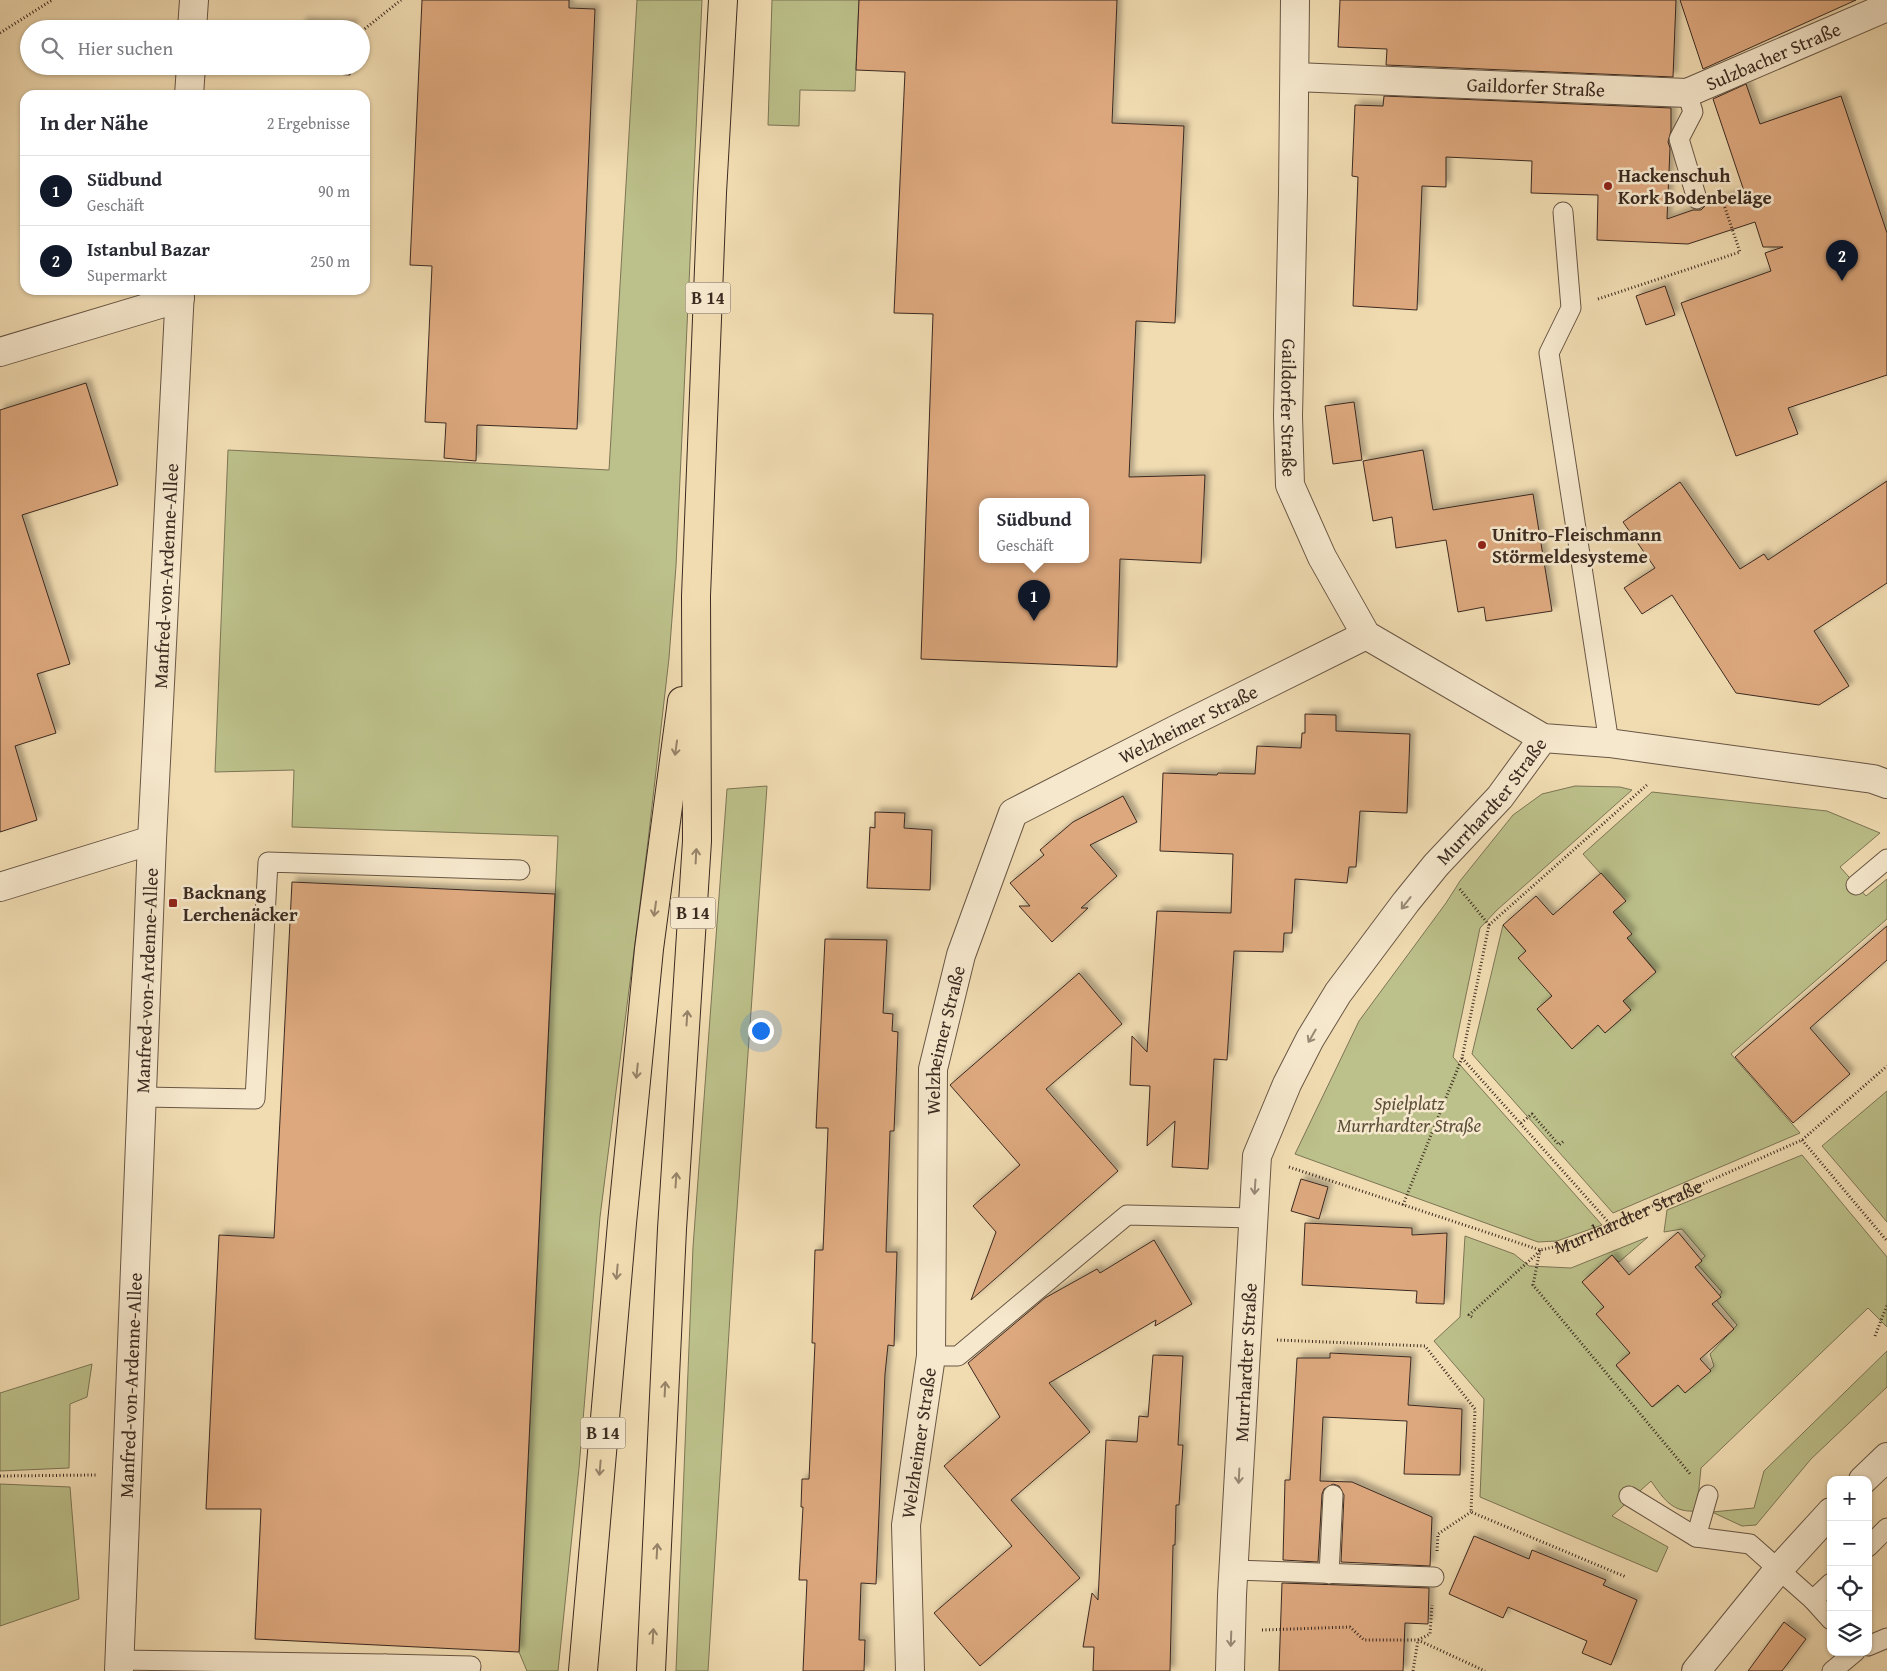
<!DOCTYPE html>
<html lang="de">
<head>
<meta charset="utf-8">
<style>
	body { margin:0; font-family:"Gentium Book Plus",serif; background:#f7f7f7; color:#2b2b33 }
	.controls { position:absolute; right:15px; bottom:15px; display:grid; overflow:hidden; border-radius:10px; box-shadow:0 1px 4px #0004 }
	.controls button { width:45px; height:45px; display:grid; place-items:center; padding:0; border:0; border-bottom:1px solid #e1e1e2; background:#fff; color:#2b2b33; font:25px sans-serif }
	.you { position:absolute; left:760px; top:1030px; width:18px; height:18px; margin:-12px; border:4px solid #fff; border-radius:50%; background:#1a73e8; box-shadow:0 0 0 8px #1a73e833 }
	.badge { display:grid; place-items:center; width:32px; height:32px; border-radius:50%; background:#111827; color:#fff; font-size:16px; font-weight:700 }
	.pin { position:absolute; translate:-50% -41px; filter:drop-shadow(0 1px 2px #0008) }
	.pin::after { content:''; position:absolute; top:26px; width:18px; height:15px; background:inherit; clip-path:polygon(0 0,100% 0,50% 100%) }
	.popup { position:absolute; left:979px; top:498px; width:110px; height:65px; box-sizing:border-box; display:grid; place-content:center; border-radius:10px; background:#fff; filter:drop-shadow(0 1px 4px #0005); font-size:16px; white-space:nowrap; color:#7c7c81 }
	.popup b { font-size:19px; color:#2b2b33 }
	.popup::after { content:''; position:absolute; left:50%; top:100%; margin-left:-10px; border:10px solid transparent; border-top-color:#fff }
	.list { margin:0; padding:0; list-style:none }
	h2 { display:flex; justify-content:space-between; align-items:center; height:65px; margin:0; padding:0 20px; font-size:21px }
	h2 small { font-size:16px; font-weight:400; color:#7c7c81 }
	.list li { display:grid; grid-template-columns:32px 1fr auto; gap:15px; align-items:center; box-sizing:border-box; height:70px; padding:0 20px; border-top:1px solid #e1e1e2 }
	.list b { display:block; font-size:19px; white-space:nowrap }
	.list p { margin:0; font-size:16px; white-space:nowrap; color:#7c7c81 }
	.list em { font-size:16px; font-style:normal; color:#7c7c81 }
	.icon { flex:none; width:28px; height:28px; fill:none; stroke:currentColor; stroke-width:2; stroke-linecap:round; stroke-linejoin:round }
	.map { position:relative; flex:none; width:1887px; height:1671px; overflow:hidden }
	.search { position:absolute; background:#fff; box-shadow:0 1px 4px #0004; left:20px; top:20px; width:350px; height:55px; display:flex; align-items:center; gap:12px; box-sizing:border-box; padding:0 18px; border-radius:28px; color:#7c7c81; font-size:19px }
	.panel { position:absolute; background:#fff; box-shadow:0 1px 4px #0004; left:20px; top:90px; width:350px; height:205px; border-radius:15px }
	.map>svg:first-child { display:block }
	.green { fill:#bcc08a; stroke:#7c7555 }
	.building { fill:#dda87e; stroke:#3b2a20; fill-rule:evenodd; filter:url(#shadow) }
	.lines { fill:none; stroke-linecap:round; stroke-linejoin:round }
	.service-casing { stroke:#685644; stroke-width:21 }
	.minor-casing { stroke:#685644; stroke-width:30 }
	.tertiary-casing { stroke:#685644; stroke-width:30 }
	.primary-casing { stroke:#3b2a20; stroke-width:30 }
	.path { stroke:#3b2a20; stroke-width:3; stroke-dasharray:1 2.5; stroke-linecap:butt }
	.service { stroke:#f6e8cd; stroke-width:19 }
	.minor { stroke:#f6e8cd; stroke-width:28 }
	.tertiary { stroke:#f6e8cd; stroke-width:28 }
	.primary { stroke:#f1dcb2; stroke-width:28 }
	.oneway { stroke:#968369 }
	.oneway2 { stroke:#988976 }
	.poi-dot { fill:#8f2418; stroke:#f6e8cd; stroke-width:2 }
	.labels { text-anchor:middle; stroke-width:5; stroke-linejoin:round; paint-order:stroke }
	.shield { fill:#f6e8cd; stroke:#736354; stroke-width:1 }
	.shield-label { font-size:18px; font-weight:bold; fill:#3b2a20 }
	.street-label { font-size:19px; fill:#3b2a20; stroke:#f6e8cd }
	.poi-label { font-size:19px; font-weight:bold; fill:#3b2a20; stroke:#f6e8cd; text-anchor:start }
	.park-label { font-size:19px; font-style:italic; fill:#5b503a; stroke:#f6e8cd }
</style>
</head>
<body>
<div class="map">
<svg width="1887" height="1671" viewBox="0 0 1887 1671">
	<defs>
		<filter id="shadow"><feDropShadow dx="4.5" dy="-4.5" stdDeviation="2.5" flood-color="#0004"/></filter>
	</defs>
	<rect width="100%" height="100%" fill="#f1dcb2"/>
	<filter id="stains"><feTurbulence type="fractalNoise" baseFrequency=".004" numOctaves="4"/><feColorMatrix values="0 0 0 0 .2 0 0 0 0 .09 0 0 0 0 .02 0 0 0 .5 -.17"/></filter>
	<radialGradient id="worn" r=".72"><stop offset=".6" stop-color="#630" stop-opacity="0"/><stop offset="1" stop-color="#630" stop-opacity=".3"/></radialGradient>
	<g class="green">
		<polygon points="637,0 702,0 676,566 669,658 648,841 600,1217 579,1468 558,1671 527,1671 519,1652 558,836 292,827 294,770 215,772 228,450 609,470"/>
		<polygon points="772,0 859,0 855,91 800,90 799,126 768,125"/>
		<polygon points="767,786 734,1251 708,1671 676,1671 693,1247 727,789"/>
		<polygon points="1575,786 1620,787 1632,790 1497,910 1480,928 1453,1057 1602,1225 1557,1241 1538,1242 1295,1154 1359,1021 1446,903 1460,881 1513,815 1542,794"/>
		<polygon points="1652,792 1827,811 1880,833 1840,867 1866,896 1887,879 1887,919 1731,1054 1800,1133 1613,1213 1472,1054 1503,925 1526,951 1552,996 1537,1009 1572,1049 1598,1025 1605,1033 1631,1010 1623,1001 1656,971 1627,938 1631,934 1613,912 1625,901 1583,854"/>
		<polygon points="1887,1091 1887,1222 1822,1146"/>
		<path d="M1802 1155 1887 1257V1327L1868 1308 1701 1468 1698 1498V1511C1673 1513 1665 1501 1651 1481L1612 1516 1668 1547 1657 1572 1480 1497 1484 1399 1434 1341 1460 1317 1465 1236 1514 1254 1529 1266 1571 1268 1648 1237 1619 1262 1612 1255 1582 1282 1604 1307 1596 1314 1631 1352 1616 1366 1653 1407 1678 1385 1685 1393 1714 1366 1710 1354 1737 1325 1716 1300 1722 1292 1697 1264 1705 1256 1682 1229 1664 1232 1667 1210Z"/>
		<polygon points="1887,1351 1887,1387 1811,1459 1756,1525 1742,1526 1712,1512 1754,1508 1764,1471"/>
		<polygon points="92,1364 87,1397 70,1404 69,1468 0,1471 0,1393"/>
		<polygon points="0,1484 70,1487 79,1599 0,1626"/>
	</g>
	<g class="building">
		<polygon points="422,0 569,0 569,8 595,9 577,429 477,425 476,461 444,458 446,423 425,422 432,266 410,265"/>
		<path d="M859 0H1117L1112 123 1184 126 1175 323 1136 321 1129 477 1205 475 1201 563 1120 559 1117 667 921 659 933 314 894 313 905 72 856 70ZM983 502H1085V560H983Z"/>
		<polygon points="1340,0 1676,0 1673,77 1386,65 1387,49 1338,47"/>
		<polygon points="1680,0 1856,0 1703,69"/>
		<polygon points="302,22 353,24 353,29 301,29"/>
		<polygon points="300,66 351,66 350,75 299,72"/>
		<polygon points="1746,84 1760,124 1841,96 1887,233 1887,375 1788,408 1798,434 1736,456 1681,303 1771,271 1765,253 1783,247 1763,247 1755,222 1688,244 1597,240 1598,195 1531,193 1532,161 1446,157 1446,187 1422,186 1417,310 1353,306 1358,177 1352,176 1355,105 1383,106 1384,96 1671,108 1671,131 1668,142 1670,148 1667,219 1693,210 1701,210 1706,205 1744,191 1713,99"/>
		<polygon points="1665,286 1675,315 1646,325 1636,296"/>
		<polygon points="86,383 118,485 22,515 70,664 37,674 56,733 15,746 37,820 0,832 0,410"/>
		<polygon points="1354,402 1362,460 1333,464 1325,406"/>
		<polygon points="1423,450 1433,510 1533,494 1552,611 1486,621 1484,607 1458,612 1446,540 1396,548 1392,517 1373,521 1363,461"/>
		<polygon points="1887,481 1887,583 1814,631 1849,686 1819,705 1736,693 1672,595 1642,614 1624,588 1655,568 1623,522 1680,482 1740,569 1764,554 1768,560"/>
		<polygon points="1305,714 1336,715 1336,731 1410,734 1407,813 1360,811 1356,867 1349,867 1347,883 1295,879 1292,933 1284,933 1283,952 1234,951 1227,1060 1214,1059 1208,1169 1172,1167 1175,1121 1147,1146 1150,1086 1130,1085 1132,1036 1147,1052 1157,911 1231,913 1233,854 1160,851 1163,773 1217,775 1218,773 1255,774 1257,746 1301,748 1302,733 1305,733"/>
		<polygon points="1123,796 1137,822 1090,845 1117,876 1081,908 1088,908 1052,942 1019,906 1030,906 1010,883 1044,855 1040,850 1073,822"/>
		<polygon points="875,812 905,813 904,828 932,830 930,890 867,888 870,827 875,828"/>
		<polygon points="1601,873 1626,901 1613,912 1632,934 1627,938 1656,972 1623,1001 1631,1010 1605,1033 1598,1025 1572,1049 1537,1009 1552,996 1518,958 1526,951 1503,925 1536,896 1553,915"/>
		<polygon points="292,882 555,894 519,1652 255,1639 261,1509 206,1509 219,1235 274,1238"/>
		<polygon points="1887,926 1887,960 1810,1028 1850,1074 1793,1123 1735,1057"/>
		<polygon points="825,939 887,940 883,1013 893,1014 892,1031 898,1032 894,1131 890,1131 886,1252 897,1252 894,1346 888,1345 885,1374 876,1584 861,1583 859,1640 865,1640 864,1671 803,1671 807,1580 799,1580 803,1507 801,1507 802,1479 809,1479 815,1343 812,1343 815,1250 823,1250 828,1128 816,1128"/>
		<polygon points="1079,973 1122,1024 1046,1089 1118,1171 971,1300 996,1232 973,1206 1020,1165 950,1085"/>
		<polygon points="1301,1179 1328,1187 1319,1219 1291,1211"/>
		<polygon points="1305,1223 1412,1228 1412,1235 1447,1233 1444,1304 1416,1303 1417,1291 1302,1285"/>
		<polygon points="1678,1232 1702,1261 1695,1267 1721,1297 1712,1304 1734,1329 1700,1359 1711,1371 1685,1393 1678,1385 1652,1407 1616,1365 1630,1353 1596,1314 1604,1307 1582,1282 1612,1255 1629,1275"/>
		<polygon points="1154,1240 1192,1304 1155,1326 1156,1320 1049,1383 1090,1432 1011,1500 1080,1578 980,1666 934,1613 1012,1546 944,1466 1000,1417 968,1363 1045,1298 1097,1269 1100,1273"/>
		<polygon points="1330,1353 1411,1357 1408,1405 1462,1409 1460,1475 1404,1474 1407,1421 1323,1417 1320,1481 1352,1482 1432,1517 1430,1566 1341,1562 1344,1495 1339,1486 1333,1484 1324,1489 1322,1494 1318,1562 1283,1560 1285,1480 1290,1480 1297,1358 1330,1358"/>
		<polygon points="1153,1355 1183,1356 1178,1445 1183,1445 1179,1505 1176,1505 1175,1545 1173,1545 1170,1671 1093,1671 1094,1647 1083,1647 1092,1593 1098,1600 1106,1440 1137,1442 1139,1416 1148,1417"/>
		<polygon points="1474,1536 1529,1559 1532,1550 1606,1580 1603,1585 1637,1600 1611,1665 1582,1653 1587,1641 1508,1607 1503,1618 1449,1594"/>
		<polygon points="1282,1583 1429,1588 1428,1624 1405,1623 1403,1671 1279,1671"/>
		<polygon points="1784,1622 1806,1639 1782,1671 1748,1671"/>
	</g>
	<g class="lines">
		<defs>
			<g id="service">
				<polyline points="1687,93 1693,112 1679,139 1697,199"/>
				<polyline points="1563,212 1571,308 1549,353 1609,743"/>
				<polyline points="1856,885 1887,859"/>
				<polyline points="142,1097 255,1099 268,862 520,870"/>
				<polyline points="931,1356 958,1356 1127,1215 1253,1218"/>
				<polyline points="1708,1495 1696,1537 1750,1544 1813,1600 1831,1583"/>
				<polyline points="1629,1496 1696,1537"/>
				<polyline points="1868,1547 1887,1528"/>
				<polyline points="1234,1570 1434,1577"/>
				<polyline points="1329,1574 1333,1495"/>
				<polyline points="1813,1600 1831,1620"/>
				<polyline points="1868,1646 1887,1638"/>
				<polyline points="120,1660 385,1664 385,1671"/>
				<polyline points="385,1664 471,1666 470,1671"/>
				<polyline points="1832,1671 1855,1652"/>
			</g>
			<g id="minor">
				<path id="s2" d="M1295 0 1293 193 1288 416 1290 485 1322 557 1366 635 1543 738 1609 743 1873 779 1887 784"/>
				<polyline points="192,29 194,0"/>
				<path id="s3" d="M1295 77 1687 93 1887 7"/>
				<polyline points="189,95 191,66"/>
				<polyline points="0,352 180,298"/>
				<polyline points="0,887 152,840"/>
				<path id="s4" d="M119 1671 152 840 180 290"/>
				<path id="s5" d="M910 1671 906 1525 931 1356 933 1069 961 955 1013 813 1175 730 1366 635"/>
				<path id="s6" d="M1230 1671 1232 1595 1257 1156 1287 1084 1310 1039 1338 993 1406 902 1436 865 1500 797 1543 738"/>
			</g>
			<g id="tertiary">
				<polyline points="1863,1480 1887,1457"/>
				<polyline points="1696,1671 1778,1570 1831,1512"/>
			</g>
			<g id="primary">
				<polyline points="583,1671 622,1223 649,949 682,701"/>
				<polyline points="651,1671 672,1229 697,841 696,596 712,193 723,0"/>
			</g>
		</defs>
		<use href="#service" class="service-casing"/>
		<use href="#minor" class="minor-casing"/>
		<use href="#tertiary" class="tertiary-casing"/>
		<use href="#primary" class="primary-casing"/>
		<g class="path">
			<polyline points="362,31 401,0"/>
			<polyline points="0,33 52,0"/>
			<polyline points="1598,299 1740,252 1724,205"/>
			<polyline points="1489,925 1648,784"/>
			<polyline points="1462,1058 1611,1225"/>
			<polyline points="1521,1123 1532,1114 1559,1145 1564,1141"/>
			<polyline points="1802,1140 1887,1241"/>
			<path id="s1" d="M1289 1167 1540 1250 1564 1245 1802 1140 1887 1066"/>
			<polyline points="1403,1205 1462,1058 1489,925 1459,888"/>
			<polyline points="1540,1250 1533,1285 1691,1475"/>
			<polyline points="1472,1317 1469,1315 1540,1251"/>
			<polyline points="1875,1336 1887,1305"/>
			<polyline points="1277,1340 1425,1346 1475,1409 1471,1512 1626,1577"/>
			<polyline points="0,1476 96,1475"/>
			<polyline points="1437,1551 1438,1534 1471,1512"/>
			<polyline points="1262,1630 1350,1627 1364,1640 1418,1640 1485,1671"/>
			<polyline points="1413,1671 1418,1640 1430,1634 1432,1605"/>
		</g>
		<use href="#service" class="service"/>
		<use href="#minor" class="minor"/>
		<use href="#tertiary" class="tertiary"/>
		<use href="#primary" class="primary"/>
	</g>
	<defs><path id="oneway-shaft" d="M-6 0H5M1.5-3L5.5 0L1.5 3" fill="none" stroke-width="1.6" stroke-linecap="round" stroke-linejoin="round" transform="scale(1.25)"/></defs>
	<g class="oneway">
		<use href="#oneway-shaft" transform="translate(676 748) rotate(98)"/>
		<use href="#oneway-shaft" transform="translate(696 856) rotate(-87)"/>
		<use href="#oneway-shaft" transform="translate(655 909) rotate(98)"/>
		<use href="#oneway-shaft" transform="translate(687 1018) rotate(-86)"/>
		<use href="#oneway-shaft" transform="translate(637 1071) rotate(96)"/>
		<use href="#oneway-shaft" transform="translate(676 1180) rotate(-86)"/>
		<use href="#oneway-shaft" transform="translate(617 1272) rotate(95)"/>
		<use href="#oneway-shaft" transform="translate(665 1389) rotate(-87)"/>
		<use href="#oneway-shaft" transform="translate(600 1468) rotate(95)"/>
		<use href="#oneway-shaft" transform="translate(657 1551) rotate(-87)"/>
		<use href="#oneway-shaft" transform="translate(653 1636) rotate(-87)"/>
	</g>
	<g class="oneway2">
		<use href="#oneway-shaft" transform="translate(1406 903) rotate(128)"/>
		<use href="#oneway-shaft" transform="translate(1312 1036) rotate(120)"/>
		<use href="#oneway-shaft" transform="translate(1255 1187) rotate(94)"/>
		<use href="#oneway-shaft" transform="translate(1239 1476) rotate(93)"/>
		<use href="#oneway-shaft" transform="translate(1231 1639) rotate(92)"/>
	</g>
	<g class="poi-dot">
		<circle cx="1608" cy="186" r="5"/>
		<circle cx="1482" cy="545" r="5"/>
		<rect x="168" y="898" width="10" height="10" rx="2.5"/>
	</g>
	<g class="labels">
		<g class="shield">
			<rect x="685.5" y="282.5" width="45" height="31" rx="4"/>
			<rect x="670.5" y="897.5" width="45" height="31" rx="4"/>
			<rect x="580.5" y="1417.5" width="45" height="31" rx="4"/>
		</g>
		<g class="shield-label">
			<text x="708" y="304">B 14</text>
			<text x="693" y="919">B 14</text>
			<text x="603" y="1439">B 14</text>
		</g>
		<g class="street-label">
			<text dy="7" stroke="none"><textPath href="#s3" startOffset="486">Sulzbacher Straße</textPath></text>
			<text dy="7" stroke="none"><textPath href="#s3" startOffset="241">Gaildorfer Straße</textPath></text>
			<text dy="7" stroke="none"><textPath href="#s2" startOffset="408">Gaildorfer Straße</textPath></text>
			<text dy="7" stroke="none"><textPath href="#s4" startOffset="1096">Manfred-von-Ardenne-Allee</textPath></text>
			<text dy="7" stroke="none"><textPath href="#s5" startOffset="1069">Welzheimer Straße</textPath></text>
			<text dy="7" stroke="none"><textPath href="#s6" startOffset="944">Murrhardter Straße</textPath></text>
			<text dy="7" stroke="none"><textPath href="#s4" startOffset="691">Manfred-von-Ardenne-Allee</textPath></text>
			<text dy="7" stroke="none"><textPath href="#s5" startOffset="634">Welzheimer Straße</textPath></text>
			<text dy="7" stroke="none"><textPath href="#s1" startOffset="359">Murrhardter Straße</textPath></text>
			<text dy="7" stroke="none"><textPath href="#s6" startOffset="309">Murrhardter Straße</textPath></text>
			<text dy="7" stroke="none"><textPath href="#s4" startOffset="286">Manfred-von-Ardenne-Allee</textPath></text>
			<text dy="7" stroke="none"><textPath href="#s5" startOffset="229">Welzheimer Straße</textPath></text>
		</g>
		<g class="poi-label">
			<text x="1618" y="182">Hackenschuh<tspan x="1618" dy="22">Kork Bodenbeläge</tspan></text>
			<text x="1492" y="541">Unitro-Fleischmann<tspan x="1492" dy="22">Störmeldesysteme</tspan></text>
			<text x="183" y="899">Backnang<tspan x="183" dy="22">Lerchenäcker</tspan></text>
		</g>
		<g class="park-label">
			<text x="1409" y="1110">Spielplatz<tspan x="1409" dy="22">Murrhardter Straße</tspan></text>
		</g>
	</g>
	<rect width="100%" height="100%" filter="url(#stains)"/>
	<rect width="100%" height="100%" fill="url(#worn)"/>
</svg>
<div class="controls">
<button>+</button>
<button>−</button>
<button><svg class="icon" aria-label="locate" viewBox="0 0 24 24"><circle cx="12" cy="12" r="6"/><path d="M12 2v4M12 18v4M2 12h4M18 12h4"/></svg></button>
<button><svg class="icon" aria-label="layers" viewBox="0 0 24 24"><path d="M12 4l9 5-9 5-9-5zM3 14l9 5 9-5"/></svg></button>
</div>
<div class="you"></div>
<div class="pin badge" style="left:1034px;top:621px">1</div>
<div class="popup"><b>Südbund</b>Geschäft</div>
<div class="pin badge" style="left:1842px;top:281px">2</div>
<div class="search"><svg class="icon" aria-label="search" viewBox="0 0 24 24"><circle cx="10" cy="10" r="6"/><path d="M15 15l6 6"/></svg>Hier suchen</div>
<section class="panel">
<h2>In der Nähe<small>2 Ergebnisse</small></h2>
<ul class="list">
<li><span class="badge">1</span><div><b>Südbund</b><p>Geschäft</p></div><em>90 m</em></li>
<li><span class="badge">2</span><div><b>Istanbul Bazar</b><p>Supermarkt</p></div><em>250 m</em></li>
</ul>
</section>
</div>
</body>
</html>
